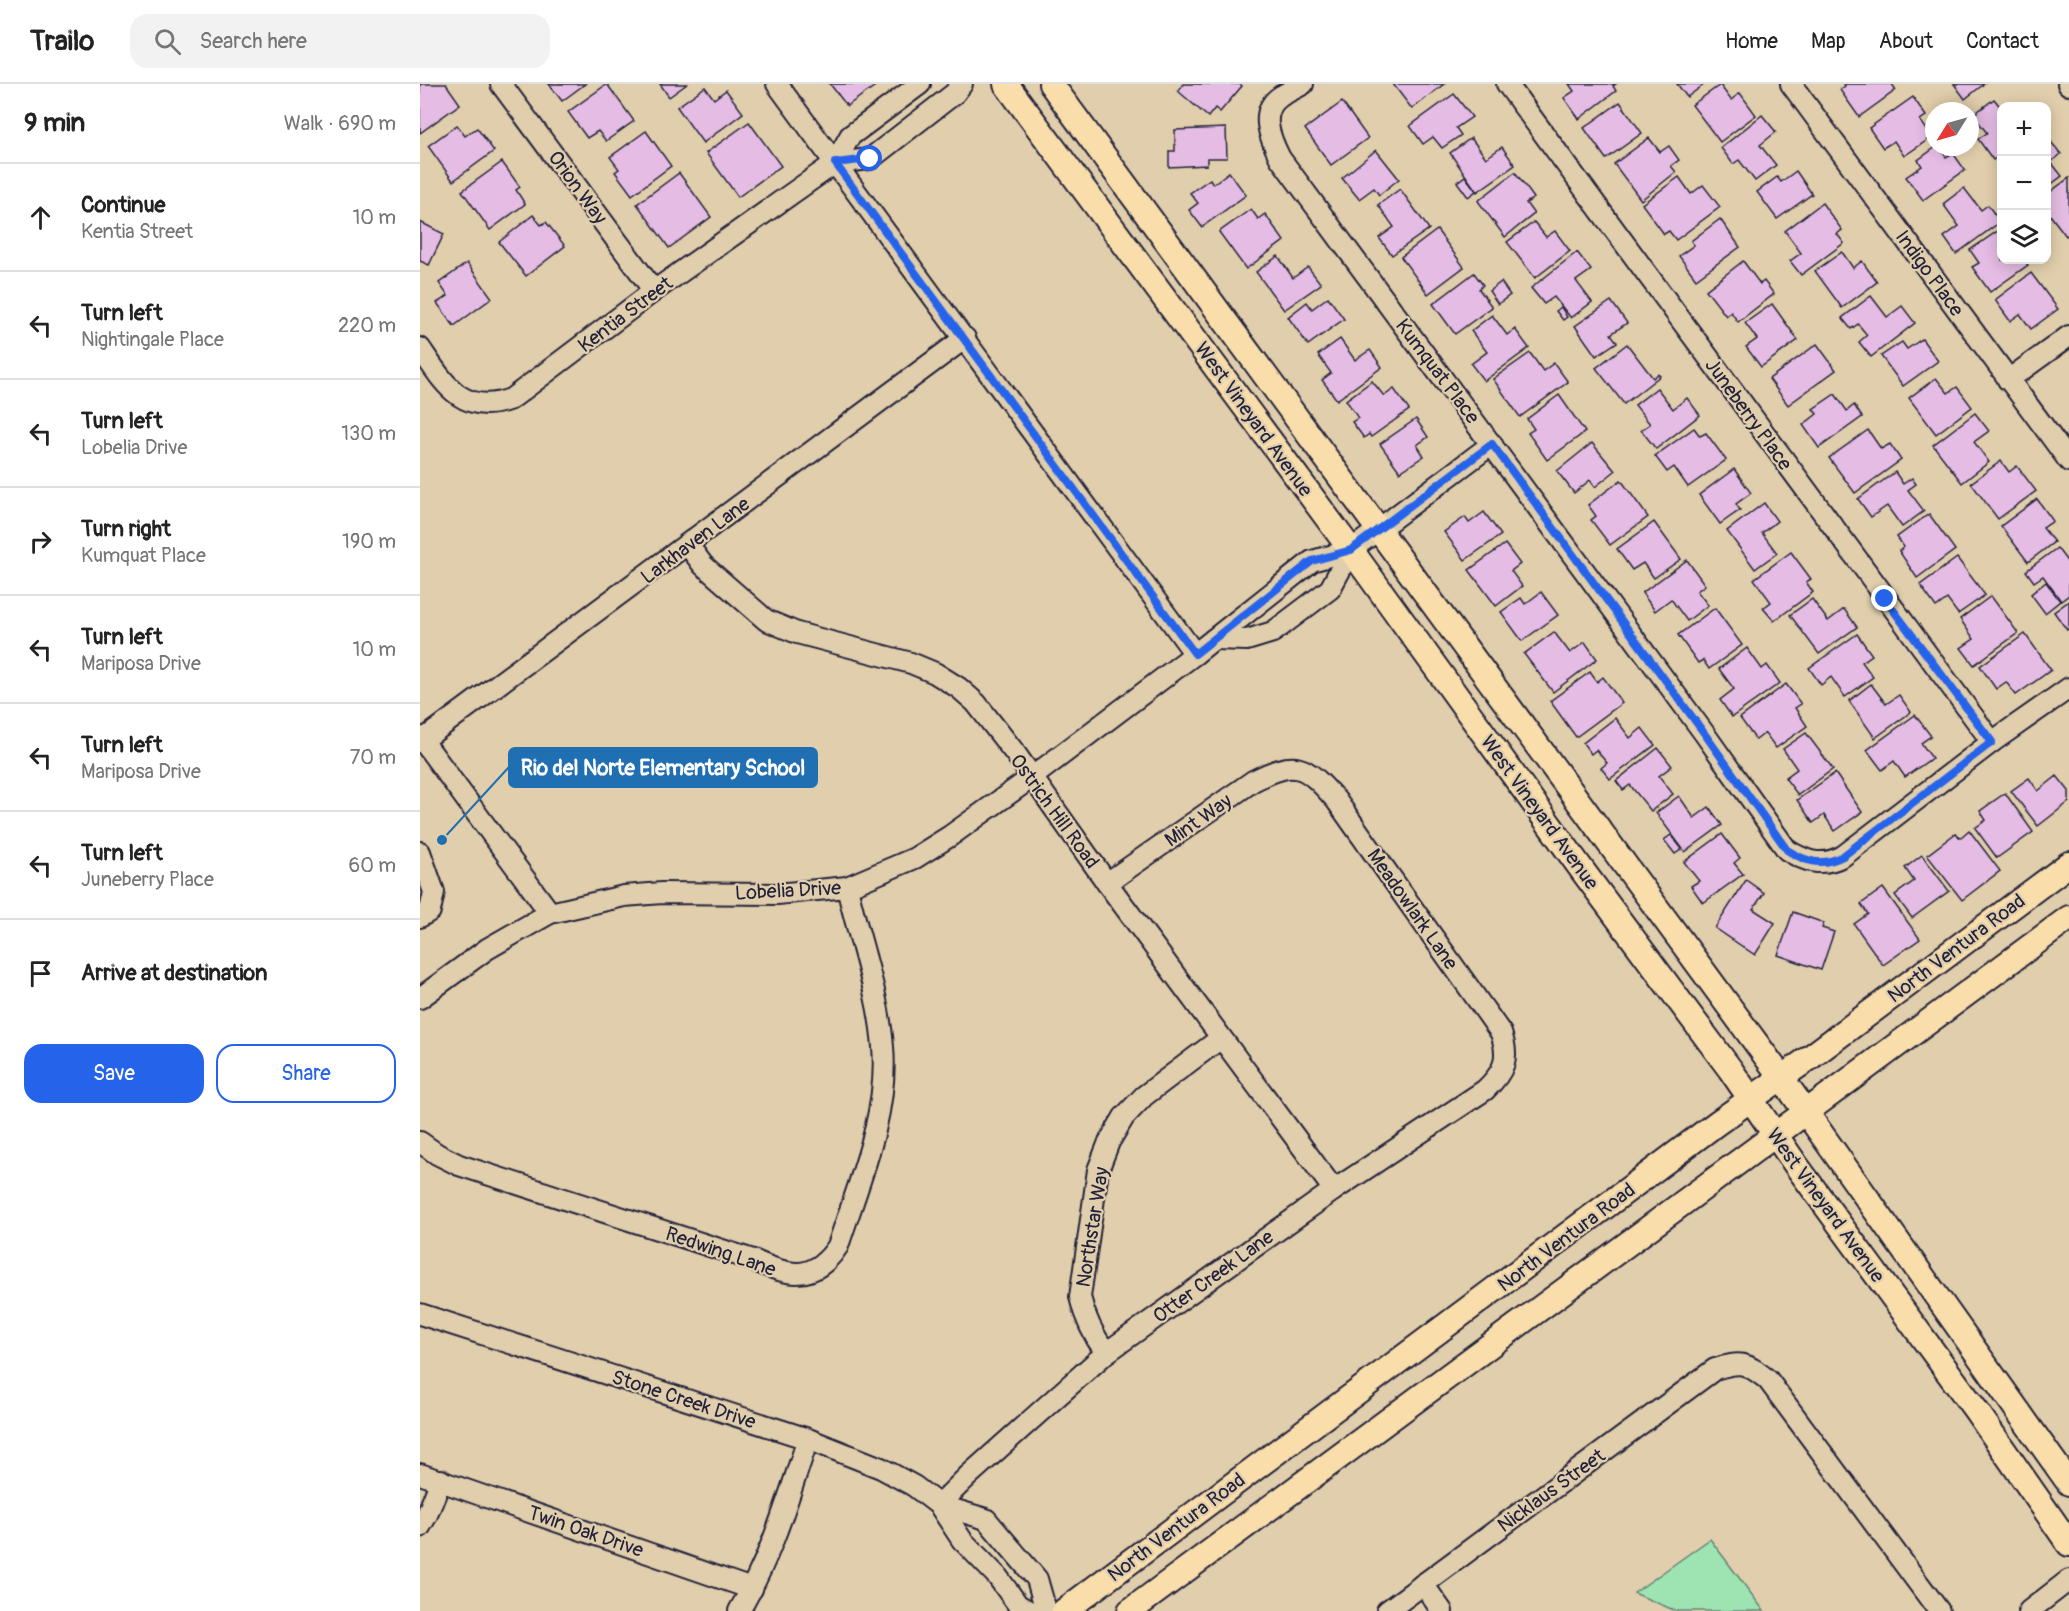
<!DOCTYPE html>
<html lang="en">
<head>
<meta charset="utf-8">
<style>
	body { margin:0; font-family:Pangolin,sans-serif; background:#f2f2f2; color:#222 }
	.controls { position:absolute; right:18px; top:18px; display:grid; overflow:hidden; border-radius:12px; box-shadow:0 3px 15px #0003 }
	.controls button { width:54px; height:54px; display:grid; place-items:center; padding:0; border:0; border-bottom:2px solid #e0e0e0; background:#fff; color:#222; font:30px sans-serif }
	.compass { position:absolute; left:1505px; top:18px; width:54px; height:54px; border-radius:50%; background:#fff; box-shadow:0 3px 15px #0003; rotate:233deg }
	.stop { position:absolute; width:18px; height:18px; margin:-14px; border:4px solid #2563eb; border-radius:50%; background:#fff }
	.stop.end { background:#2563eb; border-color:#fff; box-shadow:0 2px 6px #0008 }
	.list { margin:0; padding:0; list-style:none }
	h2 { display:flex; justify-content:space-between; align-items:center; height:78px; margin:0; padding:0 24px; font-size:26px }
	h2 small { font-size:20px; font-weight:400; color:#767676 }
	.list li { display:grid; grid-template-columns:39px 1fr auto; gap:18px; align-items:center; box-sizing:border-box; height:108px; padding:0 24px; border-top:2px solid #e0e0e0 }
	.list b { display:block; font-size:22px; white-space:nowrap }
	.list p { margin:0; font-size:20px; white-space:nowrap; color:#767676 }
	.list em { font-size:20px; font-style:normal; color:#767676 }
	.actions { display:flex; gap:12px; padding:18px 24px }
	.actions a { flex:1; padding:14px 0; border:2px solid #2563eb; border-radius:18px; text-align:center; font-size:21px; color:#2563eb }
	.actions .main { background:#2563eb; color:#fff }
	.icon { flex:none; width:33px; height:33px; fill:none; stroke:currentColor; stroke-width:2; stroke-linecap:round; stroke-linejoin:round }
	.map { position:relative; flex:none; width:1649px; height:1527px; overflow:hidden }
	header { display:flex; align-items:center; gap:36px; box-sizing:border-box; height:84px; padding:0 30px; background:#fff; border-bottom:2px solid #e0e0e0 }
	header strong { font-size:28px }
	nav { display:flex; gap:33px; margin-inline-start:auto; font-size:21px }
	.search { width:420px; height:54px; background:#f2f2f2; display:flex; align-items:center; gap:15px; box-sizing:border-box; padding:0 21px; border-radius:18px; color:#767676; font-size:22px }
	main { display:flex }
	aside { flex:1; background:#fff }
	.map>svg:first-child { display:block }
	.green { fill:#9de4b2; stroke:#608376; stroke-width:1.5 }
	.building { fill:#e5bce4; stroke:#22223b; stroke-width:1.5 }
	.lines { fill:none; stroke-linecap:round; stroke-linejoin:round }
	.minor-casing { stroke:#22223b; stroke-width:24 }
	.major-casing { stroke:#22223b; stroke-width:28 }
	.minor { stroke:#e1ceac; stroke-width:20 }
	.major { stroke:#f9deab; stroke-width:24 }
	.route { stroke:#2563eb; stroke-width:8 }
	.labels { text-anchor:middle; stroke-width:4.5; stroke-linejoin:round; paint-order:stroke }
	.street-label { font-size:20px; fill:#22223b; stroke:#e1ceac }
	.leader { fill:none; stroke:#1f6fb2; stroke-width:2 }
	.callout-dot { fill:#1f6fb2; stroke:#e1ceac; stroke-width:2 }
	.callout { fill:#1f6fb2; stroke:#1f6fb2; stroke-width:2 }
	.callout-label { font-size:21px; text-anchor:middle; font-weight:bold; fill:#fff }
</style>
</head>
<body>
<header>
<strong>Trailo</strong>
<div class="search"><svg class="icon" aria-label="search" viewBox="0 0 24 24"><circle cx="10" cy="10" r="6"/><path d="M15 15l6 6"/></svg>Search here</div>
<nav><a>Home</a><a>Map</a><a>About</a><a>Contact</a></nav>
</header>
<main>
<aside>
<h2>9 min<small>Walk · 690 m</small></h2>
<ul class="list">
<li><svg class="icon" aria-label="ahead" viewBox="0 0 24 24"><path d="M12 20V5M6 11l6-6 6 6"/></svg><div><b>Continue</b><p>Kentia Street</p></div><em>10 m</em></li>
<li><svg class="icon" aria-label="left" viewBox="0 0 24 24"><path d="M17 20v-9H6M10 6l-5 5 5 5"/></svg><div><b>Turn left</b><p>Nightingale Place</p></div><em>220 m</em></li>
<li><svg class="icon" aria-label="left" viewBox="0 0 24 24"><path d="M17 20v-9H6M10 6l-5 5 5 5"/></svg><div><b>Turn left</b><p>Lobelia Drive</p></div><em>130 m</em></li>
<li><svg class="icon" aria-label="right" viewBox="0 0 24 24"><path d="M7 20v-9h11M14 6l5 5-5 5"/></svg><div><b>Turn right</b><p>Kumquat Place</p></div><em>190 m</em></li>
<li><svg class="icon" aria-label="left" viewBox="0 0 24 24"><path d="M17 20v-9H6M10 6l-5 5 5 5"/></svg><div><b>Turn left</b><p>Mariposa Drive</p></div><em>10 m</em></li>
<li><svg class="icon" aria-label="left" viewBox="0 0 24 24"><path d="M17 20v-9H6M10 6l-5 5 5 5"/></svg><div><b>Turn left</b><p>Mariposa Drive</p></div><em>70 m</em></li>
<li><svg class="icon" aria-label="left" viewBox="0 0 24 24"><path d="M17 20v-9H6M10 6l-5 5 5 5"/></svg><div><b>Turn left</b><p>Juneberry Place</p></div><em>60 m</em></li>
<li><svg class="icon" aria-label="arrive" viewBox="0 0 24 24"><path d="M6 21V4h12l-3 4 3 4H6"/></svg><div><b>Arrive at destination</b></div></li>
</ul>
<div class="actions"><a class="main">Save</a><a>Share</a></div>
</aside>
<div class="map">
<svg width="1649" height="1527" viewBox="0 0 1649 1527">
	<rect width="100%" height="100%" fill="#e1ceac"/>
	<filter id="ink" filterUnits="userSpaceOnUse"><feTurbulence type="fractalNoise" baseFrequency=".0167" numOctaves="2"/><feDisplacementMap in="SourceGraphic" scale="12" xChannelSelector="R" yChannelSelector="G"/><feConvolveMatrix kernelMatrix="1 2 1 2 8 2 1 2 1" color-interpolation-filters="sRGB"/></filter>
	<g filter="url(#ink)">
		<polygon class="green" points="1290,1455 1344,1527 1256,1527 1214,1509"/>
		<g class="building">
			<polygon points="0,0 26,0 40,20 0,49"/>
			<polygon points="129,0 165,0 142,17"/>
			<polygon points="187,0 214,37 186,57 178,47 167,54 148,28"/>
			<polygon points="240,0 267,0 249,13"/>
			<polygon points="410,0 458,0 427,22"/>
			<polygon points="763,0 820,0 822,2 800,28 795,24 788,33 758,7"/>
			<polygon points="973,0 1024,0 992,25"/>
			<polygon points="1149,0 1196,0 1193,2 1196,7 1159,35 1144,14 1154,7"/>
			<polygon points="1257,0 1285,0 1267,13"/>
			<polygon points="1424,0 1472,0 1476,6 1439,33 1420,6 1425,2"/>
			<polygon points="1534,0 1564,0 1545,15"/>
			<polygon points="1300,1 1311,16 1320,9 1336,31 1300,58 1272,21"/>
			<polygon points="285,3 294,15 306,6 323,29 283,59 257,23"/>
			<polygon points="1034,10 1052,33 1036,44 1041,51 1022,64 1013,53 1003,60 990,42"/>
			<polygon points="1493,13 1506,32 1500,36 1512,53 1484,72 1474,57 1463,64 1449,44"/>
			<polygon points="1574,15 1582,25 1582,70 1573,76 1558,55 1567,49 1553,31"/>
			<polygon points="922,18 948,54 911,81 885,45"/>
			<polygon points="1200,18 1222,49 1186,75 1164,44"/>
			<polygon points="1342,31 1356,48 1340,61 1356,81 1335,97 1319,76 1313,80 1301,64"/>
			<polygon points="329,38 361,82 318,113 286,69"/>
			<polygon points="37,41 45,52 57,44 74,67 33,97 8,62"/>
			<polygon points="806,44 807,74 787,74 787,81 749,83 749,67 755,67 755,46"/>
			<polygon points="226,47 251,82 212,111 195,88 199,85 190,73"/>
			<polygon points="1626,52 1641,70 1631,78 1642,92 1626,104"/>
			<polygon points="1051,54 1066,74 1082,63 1095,81 1057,108 1030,69"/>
			<polygon points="1229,54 1240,68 1249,62 1259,76 1251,82 1256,88 1221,116 1194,80"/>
			<polygon points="1516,63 1519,63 1526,73 1533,69 1545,86 1503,116 1486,93 1502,82 1498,76"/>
			<polygon points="956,66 979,95 959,111 954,104 939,115 922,94"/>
			<polygon points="82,78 100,103 96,106 105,120 70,146 42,107"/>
			<polygon points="1376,87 1392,110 1357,135 1337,108 1357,93 1361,98"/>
			<polygon points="809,88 826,111 782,143 769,126 778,119 770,109 790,95 793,100"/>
			<polygon points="1095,88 1114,114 1106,119 1114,130 1085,153 1058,117"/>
			<polygon points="259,89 291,133 249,164 217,120"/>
			<polygon points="1045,92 1056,107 1048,113 1037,98"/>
			<polygon points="1259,93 1271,110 1283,101 1300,123 1256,156 1249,147 1244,150 1222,120"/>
			<polygon points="1649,94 1649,150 1646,152 1630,131 1626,133 1626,111"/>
			<polygon points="1544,104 1561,126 1568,121 1580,138 1536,170 1524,153 1539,142 1523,120"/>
			<polygon points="980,105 1009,145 972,171 959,154 974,143 958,121"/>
			<polygon points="1402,119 1422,146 1417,150 1424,159 1381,191 1370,177 1381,169 1365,147"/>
			<polygon points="831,125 838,135 845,130 864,157 826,185 799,148"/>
			<polygon points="113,131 121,141 126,138 145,162 106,192 79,158"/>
			<polygon points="1300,135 1320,163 1276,195 1259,172 1274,161 1271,157"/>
			<polygon points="0,138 24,150 9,181 0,177"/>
			<polygon points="1114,138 1126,153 1135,147 1150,167 1115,194 1087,158"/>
			<polygon points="1582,144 1582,176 1604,176 1608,181 1570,208 1552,183 1559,179 1550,166"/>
			<polygon points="1017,146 1044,183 1008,210 981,173"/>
			<polygon points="1157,168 1171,186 1156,197 1172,218 1151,234 1134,213 1124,220 1111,204"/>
			<polygon points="1422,168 1433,184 1442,177 1457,198 1422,224 1395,187"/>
			<polygon points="858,172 873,194 888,183 901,200 864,226 836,188"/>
			<polygon points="1323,177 1340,200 1344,197 1354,210 1318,238 1311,228 1306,232 1286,206"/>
			<polygon points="47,179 72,214 34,242 17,219 28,212 19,199"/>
			<polygon points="1054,189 1063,201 1059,205 1072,223 1035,250 1013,220"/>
			<polygon points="1611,189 1638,225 1611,245 1600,230 1590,237 1575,216"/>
			<polygon points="1081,198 1090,211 1078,220 1069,207"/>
			<polygon points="1451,212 1467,233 1482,222 1495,239 1451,273 1439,258 1447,251 1438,240 1431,245 1422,234"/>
			<polygon points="908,213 924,235 888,261 868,233 887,218 892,225"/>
			<polygon points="1191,217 1207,239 1191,250 1197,258 1176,272 1155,242"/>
			<polygon points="1352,220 1378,256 1341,283 1326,263 1337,255 1325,239"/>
			<polygon points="1141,223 1147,233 1143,236 1136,227"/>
			<polygon points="1072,231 1087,251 1095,245 1109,264 1064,297 1051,280 1067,268 1051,247"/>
			<polygon points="920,255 935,276 950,266 962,283 917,316 902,296 911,289 898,271"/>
			<polygon points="1502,255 1518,277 1483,302 1461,272 1482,258 1487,265"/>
			<polygon points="1207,260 1233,294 1238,290 1240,292 1204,320 1176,284"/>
			<polygon points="1397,260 1416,286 1368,321 1349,295"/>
			<polygon points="1110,269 1123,287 1134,279 1148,298 1100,333 1073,295"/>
			<polygon points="1516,294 1528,309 1537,303 1552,323 1516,350 1489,314"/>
			<polygon points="952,297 964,312 974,305 989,326 951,353 949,350 944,354 932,338 938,334 926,316"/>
			<polygon points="1237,304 1253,325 1267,314 1280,331 1236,365 1221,346 1230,340 1215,321"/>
			<polygon points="1415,310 1427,327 1434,321 1442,333 1399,364 1383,341 1397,330 1393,325"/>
			<polygon points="1139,311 1165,348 1127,376 1108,349 1114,345 1107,335"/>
			<polygon points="1555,329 1569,347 1554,358 1569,378 1542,399 1513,361"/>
			<polygon points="996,335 1008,353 997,361 1004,372 980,388 960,360"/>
			<polygon points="1274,344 1280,352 1286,349 1306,376 1268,403 1254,383 1247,388 1235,372"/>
			<polygon points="1448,346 1461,365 1470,360 1481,376 1435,409 1409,374"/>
			<polygon points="1172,359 1195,387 1175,403 1170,396 1154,409 1137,387"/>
			<polygon points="1581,377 1589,388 1597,382 1616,407 1578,435 1551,399"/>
			<polygon points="1314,385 1331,409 1316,420 1320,426 1300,440 1279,411"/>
			<polygon points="1475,388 1483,400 1492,394 1496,400 1488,406 1504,427 1482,443 1467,422 1451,433 1438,415"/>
			<polygon points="1201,396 1228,433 1190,461 1171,436 1176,432 1168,421"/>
			<polygon points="1617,415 1633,437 1623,444 1634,458 1608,478 1581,442"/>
			<polygon points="1344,419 1357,437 1342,449 1357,469 1335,485 1307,447"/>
			<polygon points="1064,428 1081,451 1045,476 1024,448 1045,433 1049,439"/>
			<polygon points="1509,430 1535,466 1497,494 1479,467 1484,463 1477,453"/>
			<polygon points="1234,438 1261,475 1234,494 1223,479 1212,486 1197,465"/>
			<polygon points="1085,460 1100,480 1091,487 1102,502 1076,522 1049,486"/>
			<polygon points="1637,464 1649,480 1649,511 1641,517 1623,492 1614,498 1606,487"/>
			<polygon points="1371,468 1391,495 1386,498 1393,508 1354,537 1343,524 1351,518 1334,495"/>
			<polygon points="1537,474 1565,511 1538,530 1527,515 1516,523 1500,501"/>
			<polygon points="1267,476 1285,501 1277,507 1288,521 1267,537 1251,515 1235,527 1222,509"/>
			<polygon points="1626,498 1640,517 1625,529 1611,510"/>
			<polygon points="1121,508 1138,531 1102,557 1081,528 1101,514 1105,520"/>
			<polygon points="1571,512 1598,549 1554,581 1541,564 1554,555 1540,535"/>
			<polygon points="1392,515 1408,537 1424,525 1437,543 1399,570 1370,531"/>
			<polygon points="1649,517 1649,544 1647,546 1634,528"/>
			<polygon points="1295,524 1322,561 1289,585 1283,576 1278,579 1258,551"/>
			<polygon points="1134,548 1150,569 1165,558 1177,575 1133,608 1104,570"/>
			<polygon points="1437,550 1452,571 1442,578 1453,593 1425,613 1411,593 1401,601 1389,584"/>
			<polygon points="1605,550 1631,586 1596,611 1586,598 1576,605 1560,582"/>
			<polygon points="1327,564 1342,585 1347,581 1360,599 1312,633 1300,616 1314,605 1299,585"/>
			<polygon points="1170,588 1177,598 1183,593 1202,619 1156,653 1130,617"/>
			<polygon points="1366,600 1381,620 1375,624 1387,642 1356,664 1345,649 1336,656 1320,634"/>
			<polygon points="1451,600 1466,620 1479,611 1491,628 1455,654 1429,617"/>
			<polygon points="1495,631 1511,652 1501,659 1512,674 1485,693 1474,677 1462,686 1447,666"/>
			<polygon points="1195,634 1210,654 1222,644 1235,661 1190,695 1181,684 1187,679 1176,666 1171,670 1163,659"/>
			<polygon points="1386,649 1413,685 1378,711 1365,694 1377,685 1363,665"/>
			<polygon points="1238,664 1252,682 1239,692 1253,710 1231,727 1210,701 1203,706 1196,697"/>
			<polygon points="1415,689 1442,728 1415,747 1404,731 1393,739 1377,716"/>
			<polygon points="1637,692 1649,707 1649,718 1618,742 1591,707 1609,694 1618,707"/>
			<polygon points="1585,709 1613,748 1577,774 1555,744 1566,736 1560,727"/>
			<polygon points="1259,712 1274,734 1289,723 1302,741 1265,768 1236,729"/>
			<polygon points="1549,746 1580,787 1542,816 1507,771 1536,749 1540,754"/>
			<polygon points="1302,750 1320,774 1314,779 1323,790 1283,819 1271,802 1279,797 1264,778"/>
			<polygon points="1251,751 1262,765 1255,770 1244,756"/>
			<polygon points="1502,771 1529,807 1492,834 1475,811 1494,797 1485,784"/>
			<polygon points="1326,796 1344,809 1333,825 1355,839 1335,871 1295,844"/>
			<polygon points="1463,804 1500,855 1463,881 1434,840 1448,830 1441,820"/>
			<polygon points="1373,828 1404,839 1402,844 1414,848 1401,886 1358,871"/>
		</g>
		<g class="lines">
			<defs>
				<g id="minor">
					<polyline points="81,0 234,207"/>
					<polyline points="357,0 775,570"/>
					<path d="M883 0C876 4 868 8 861 12 838 27 850 54 860 74L1284 649 1367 766C1386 778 1402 783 1423 772L1572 658 1649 604"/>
					<polyline points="1087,0 1572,658"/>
					<polyline points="1371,0 1649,377"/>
					<polyline points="1648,0 1649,1"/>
					<polyline points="415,79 450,75 535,9 542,0"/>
					<path d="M0 264C24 299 42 333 91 315L234 207 415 79 430 52 500 0"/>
					<polyline points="1588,296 1649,252"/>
					<polyline points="268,461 283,481 346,536 377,549 491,579 515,589 539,604 556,619 595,669 687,799 914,1106"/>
					<polyline points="794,555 827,556 853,548 910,505 931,466"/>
					<polyline points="0,653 130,829"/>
					<polyline points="3,656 545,254"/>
					<polyline points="0,768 14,808 10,827 0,833"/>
					<polyline points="0,914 67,865 130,829 204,812 242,809 357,810 427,803 495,774 530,752 611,694 775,570 892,477 931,466 1072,360"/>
					<path d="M0 1058 17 1070 39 1081 333 1176C368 1192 394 1199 418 1162 438 1100 469 1030 463 963 459 909 439 856 427 803"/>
					<polyline points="0,1230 388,1355 461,1384 494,1402 519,1421 542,1456 577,1492 598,1521 609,1527"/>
					<path d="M686 1269C673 1251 665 1235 660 1213L678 1086 689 1058 704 1033 724 1012 801 954"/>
					<polyline points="0,1390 332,1505"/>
					<path d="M519 1421 548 1392 686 1269 914 1106 1065 1006C1084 988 1090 975 1081 949L916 716C884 680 877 675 833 697L687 799"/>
					<polyline points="519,1421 566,1435 617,1495 626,1527"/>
					<polyline points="0,1443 7,1431 21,1396"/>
					<polyline points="1003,1500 1022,1527"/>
					<path d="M319 1527C351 1474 368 1414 388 1355"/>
					<path d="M967 1527 1295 1285C1322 1277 1325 1278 1348 1296L1519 1527"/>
					<polyline points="1609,1527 1649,1496"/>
				</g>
				<g id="major">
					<polyline points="586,0 931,466 1165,790 1310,985 1376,1081 1555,1325 1649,1460"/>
					<polyline points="631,0 1361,993 1649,1399"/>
					<polyline points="644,1527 1297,1039 1392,972 1649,780"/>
					<polyline points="710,1527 1649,834"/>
				</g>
			</defs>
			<use href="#minor" class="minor-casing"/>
			<use href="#major" class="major-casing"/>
			<use href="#minor" class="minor"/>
			<use href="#major" class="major"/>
		</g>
	</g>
	<g class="lines" filter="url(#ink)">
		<path class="route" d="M450 75 415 79 775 570 892 477 931 466 1072 360 1284 649 1367 766C1386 778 1402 783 1423 772L1572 658 1465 515"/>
	</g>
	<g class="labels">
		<g class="street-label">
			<text transform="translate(158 103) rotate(54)" y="7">Orion Way</text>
			<text transform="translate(1510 189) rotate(54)" y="7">Indigo Place</text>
			<text transform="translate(205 230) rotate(-37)" y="7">Kentia Street</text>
			<text transform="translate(1018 287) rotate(53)" y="7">Kumquat Place</text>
			<text transform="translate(1329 330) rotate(54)" y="7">Juneberry Place</text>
			<text transform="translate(834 335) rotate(54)" y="7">West Vineyard Avenue</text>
			<text transform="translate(275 456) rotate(-37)" y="7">Larkhaven Lane</text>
			<text transform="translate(635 727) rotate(54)" y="7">Ostrich Hill Road</text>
			<text transform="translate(1120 728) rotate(54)" y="7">West Vineyard Avenue</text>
			<text transform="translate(778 736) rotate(-35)" y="7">Mint Way</text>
			<text transform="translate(368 806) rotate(-3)" y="7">Lobelia Drive</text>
			<text transform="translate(993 825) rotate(55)" y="7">Meadowlark Lane</text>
			<text transform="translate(1536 864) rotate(-37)" y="7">North Ventura Road</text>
			<text transform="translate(1406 1121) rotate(54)" y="7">West Vineyard Avenue</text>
			<text transform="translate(672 1143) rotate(-81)" y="7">Northstar Way</text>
			<text transform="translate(1146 1153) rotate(-37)" y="7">North Ventura Road</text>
			<text transform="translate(301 1167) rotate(19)" y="7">Redwing Lane</text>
			<text transform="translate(793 1192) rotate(-36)" y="7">Otter Creek Lane</text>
			<text transform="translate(264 1315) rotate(18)" y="7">Stone Creek Drive</text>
			<text transform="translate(1131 1406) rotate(-36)" y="7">Nicklaus Street</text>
			<text transform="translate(756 1443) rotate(-37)" y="7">North Ventura Road</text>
			<text transform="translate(166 1447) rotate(19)" y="7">Twin Oak Drive</text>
		</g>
	</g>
	<path class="leader" d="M22 756L89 683"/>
	<circle class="callout-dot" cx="22" cy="756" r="6"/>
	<rect class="callout" x="89" y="664" width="308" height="39" rx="6"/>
	<g class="callout-label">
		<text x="243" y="691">Rio del Norte Elementary School</text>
	</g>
</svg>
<div class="controls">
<button>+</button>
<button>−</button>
<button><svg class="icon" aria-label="layers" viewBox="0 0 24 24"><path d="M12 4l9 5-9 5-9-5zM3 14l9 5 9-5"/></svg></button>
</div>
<svg class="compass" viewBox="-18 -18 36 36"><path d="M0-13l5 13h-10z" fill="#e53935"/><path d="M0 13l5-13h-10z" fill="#767676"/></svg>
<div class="stop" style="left:450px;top:75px"></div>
<div class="stop end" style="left:1465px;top:515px"></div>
</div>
</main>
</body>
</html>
